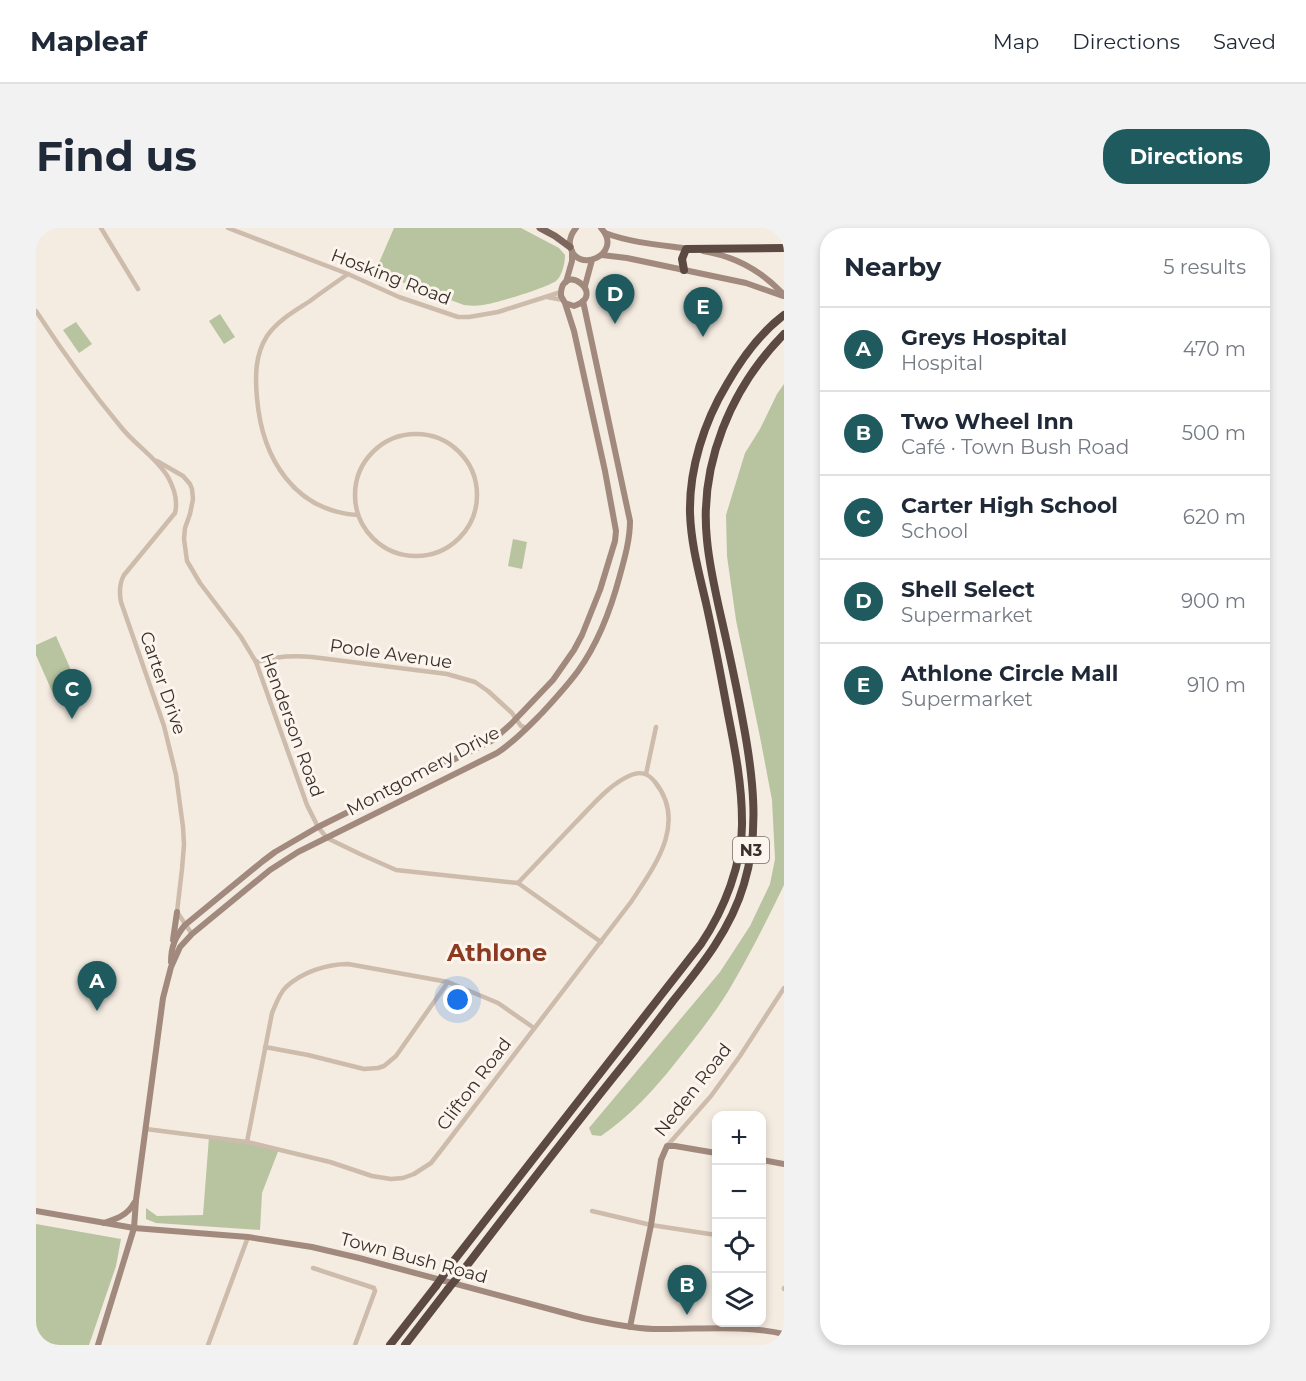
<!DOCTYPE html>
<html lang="en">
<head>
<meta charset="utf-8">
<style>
	body { margin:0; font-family:Montserrat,sans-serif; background:#f2f2f3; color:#1f2937 }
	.controls { position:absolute; right:18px; bottom:18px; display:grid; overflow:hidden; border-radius:12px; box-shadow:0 3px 9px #0003 }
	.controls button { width:54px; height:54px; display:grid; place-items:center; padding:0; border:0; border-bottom:2px solid #e0e1e3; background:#fff; color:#1f2937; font:30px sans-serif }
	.you { position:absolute; left:422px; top:772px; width:21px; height:21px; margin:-15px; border:4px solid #fff; border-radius:50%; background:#1a73e8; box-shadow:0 0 0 9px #1a73e833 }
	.badge { display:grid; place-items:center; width:39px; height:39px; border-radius:50%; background:#1f5a5e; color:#fff; font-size:20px; font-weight:700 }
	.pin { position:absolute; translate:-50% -50px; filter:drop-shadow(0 2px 3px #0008) }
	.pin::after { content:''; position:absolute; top:32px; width:21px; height:18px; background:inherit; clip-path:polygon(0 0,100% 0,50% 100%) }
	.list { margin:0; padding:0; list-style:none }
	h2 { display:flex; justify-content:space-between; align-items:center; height:78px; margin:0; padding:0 24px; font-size:26px }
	h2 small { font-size:20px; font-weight:400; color:#747a83 }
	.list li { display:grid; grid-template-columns:39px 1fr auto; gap:18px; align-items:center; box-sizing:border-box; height:84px; padding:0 24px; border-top:2px solid #e0e1e3 }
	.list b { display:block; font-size:22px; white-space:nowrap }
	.list p { margin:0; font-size:20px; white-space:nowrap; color:#747a83 }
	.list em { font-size:20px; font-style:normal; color:#747a83 }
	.icon { flex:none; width:33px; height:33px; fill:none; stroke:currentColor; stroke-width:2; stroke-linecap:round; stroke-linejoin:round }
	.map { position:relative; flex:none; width:748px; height:1117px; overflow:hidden; border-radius:24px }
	header { display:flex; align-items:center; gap:36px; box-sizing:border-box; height:84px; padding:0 30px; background:#fff; border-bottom:2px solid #e0e1e3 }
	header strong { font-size:28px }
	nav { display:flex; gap:33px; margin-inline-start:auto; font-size:21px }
	.intro { display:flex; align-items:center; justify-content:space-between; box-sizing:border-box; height:144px; padding:0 36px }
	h1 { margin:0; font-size:42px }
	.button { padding:15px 27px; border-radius:24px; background:#1f5a5e; color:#fff; font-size:21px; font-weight:700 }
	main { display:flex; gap:36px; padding:0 36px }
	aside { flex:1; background:#fff; border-radius:24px; box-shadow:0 3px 9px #0003 }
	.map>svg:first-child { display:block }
	.green { fill:#b8c4a0 }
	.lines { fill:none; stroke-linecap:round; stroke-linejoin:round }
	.street { stroke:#cdbbac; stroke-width:4.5 }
	.secondary { stroke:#a18a7d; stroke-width:6 }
	.primary { stroke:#7d675c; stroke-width:7 }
	.highway { stroke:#5c4a42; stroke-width:8 }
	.highway-bridge { stroke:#5c4a42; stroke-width:8 }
	.labels { text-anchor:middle; stroke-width:6; stroke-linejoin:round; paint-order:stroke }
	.shield { fill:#fbf5ee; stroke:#756b66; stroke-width:1.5 }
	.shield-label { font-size:16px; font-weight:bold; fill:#3b302b }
	.street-label { font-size:18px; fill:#3b302b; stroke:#fbf5ee }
	.district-label { font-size:24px; font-weight:bold; fill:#8c3b22; stroke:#fbf5ee }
</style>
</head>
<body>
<header>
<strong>Mapleaf</strong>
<nav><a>Map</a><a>Directions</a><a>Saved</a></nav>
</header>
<div class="intro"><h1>Find us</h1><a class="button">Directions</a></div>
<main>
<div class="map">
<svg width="748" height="1117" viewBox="0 0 748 1117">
	<rect width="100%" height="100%" fill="#f4ebe1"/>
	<g class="green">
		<path d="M358 0H485L523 20 529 27C529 35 526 48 520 53 510 60 461 75 447 77 441 78 435 78 428 77L339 44Z"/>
		<polygon points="184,86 199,109 188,116 173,93"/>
		<polygon points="40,94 56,116 43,125 27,102"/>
		<path d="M748 156V657C732 690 715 724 697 755 681 783 660 809 640 834 618 862 594 888 565 908L556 907 553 900 684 744 714 698 734 656 739 631 736 572 725 514 700 392 691 328 690 287 709 225 724 201 741 166Z"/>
		<polygon points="477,311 491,314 486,341 472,338"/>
		<polygon points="20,408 42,458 18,468 0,427 0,417"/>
		<polygon points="173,909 243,921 226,965 224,1002 120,995 110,991 110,980 121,988 167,987"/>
		<polygon points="0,996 85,1011 80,1038 53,1117 0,1117"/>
	</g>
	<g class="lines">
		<g class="street">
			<polyline points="65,0 102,61"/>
			<polyline points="192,0 312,46 363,69 422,89 433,89 462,84 525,64"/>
			<path d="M312 46C299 55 286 64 274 73 259 83 242 92 231 108 219 127 219 148 221 170 226 230 258 283 322 287"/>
			<polyline points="511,69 527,72"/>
			<path d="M0 83C26 123 54 162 85 199 99 217 120 229 132 249 138 260 142 273 139 285L88 347C83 356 83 364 85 374L128 498 140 547 147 599 148 617 146 641 141 684 156 706"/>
			<circle cx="380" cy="267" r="61"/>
			<polyline points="121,233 147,248 154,256 156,261 157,271 154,286 149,300 148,311 151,333 164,355 205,409 220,434 271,577 282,599 291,610 324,626 360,642 482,655 565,714"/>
			<path d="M220 434C240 428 256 427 276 429L411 446 439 454 452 463 476 485 485 498 491 500"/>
			<polyline points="610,546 620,499"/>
			<polyline points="229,819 272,827 328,841 342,840 348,838 360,828 412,754"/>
			<path d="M110 901 211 914 294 934 336 948 355 951 367 950 378 946 395 935 406 921 595 674C618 639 652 595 619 554 612 545 605 543 595 547 572 557 556 578 539 595 520 615 501 635 482 655"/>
			<path d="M211 914 236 785C240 776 243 766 250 759 266 744 291 736 312 736L412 754 462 775 498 800"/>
			<polyline points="631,918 675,868 704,828 748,760"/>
			<polyline points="556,983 615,997 680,1007"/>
			<polyline points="277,1040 338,1060 339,1063 319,1117"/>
			<polyline points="748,1061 748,1060"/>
			<polyline points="172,1117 212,1009"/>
		</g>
		<g class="secondary">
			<path d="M540 0C536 5 533 10 534 17 539 48 589 26 565 0"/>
			<path d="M569 5C596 15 625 17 654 21"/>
			<path d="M667 23C698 28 726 43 748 67"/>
			<polyline points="566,27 591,30 710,55 747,68"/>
			<polyline points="530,54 536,33 536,23"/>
			<polyline points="549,58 556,32"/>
			<polyline points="137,712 141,684"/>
			<path d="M135 734C135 719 139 709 149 697L227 633 239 624 282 599 457 512 475 496 517 452 538 422 546 407 564 362 579 313 580 303 569 243 538 103 529 75 525 68C524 31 573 67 538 78L529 75"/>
			<polyline points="726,932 748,936"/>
			<path d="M0 983 98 1000 212 1009 276 1019 323 1030 547 1090C570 1095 593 1100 617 1101 660 1102 705 1096 748 1106"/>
			<path d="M68 995C80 991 92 987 98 975"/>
			<polyline points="594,1099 615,997 625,932 631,918 639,918 680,925"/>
			<path d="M62 1117 98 1000 100 972 127 770 135 739 144 719 156 706 234 642 262 624 461 525C478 514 492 499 506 485 518 472 531 458 542 443 563 414 575 381 584 347 589 329 594 311 594 293L547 73"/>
		</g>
		<polyline class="primary" points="504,0 519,8 534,19"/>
		<g class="highway">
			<polyline points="648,42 646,31 650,21 748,20"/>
			<path d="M416 1035 665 716C688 682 707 635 706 593 706 557 699 521 692 486 685 448 678 411 670 375 663 345 655 316 654 285 653 241 668 194 691 156 706 130 724 105 748 87"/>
			<path d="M429 1040C481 972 534 903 588 836 605 815 621 794 637 773 666 737 695 701 708 656 724 604 717 547 707 494 702 466 696 438 690 411 683 379 674 345 671 312 663 236 695 160 748 106"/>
			<polyline points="354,1117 400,1058"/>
			<polyline points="369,1117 412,1061"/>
		</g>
		<g class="highway-bridge">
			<polyline points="400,1058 416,1035"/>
			<polyline points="412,1061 429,1040"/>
		</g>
	</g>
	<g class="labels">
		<rect class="shield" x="697" y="609" width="36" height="26" rx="4.5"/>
		<g class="shield-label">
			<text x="715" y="628">N3</text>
		</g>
		<g class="street-label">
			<text transform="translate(355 49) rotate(21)" y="6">Hosking Road</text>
			<text transform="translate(355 426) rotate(8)" y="6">Poole Avenue</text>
			<text transform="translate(127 455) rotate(71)" y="6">Carter Drive</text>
			<text transform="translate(256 497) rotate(70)" y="6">Henderson Road</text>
			<text transform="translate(387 543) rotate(-28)" y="6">Montgomery Drive</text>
			<text transform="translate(438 856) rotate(-53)" y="6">Clifton Road</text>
			<text transform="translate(657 862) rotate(-52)" y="6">Neden Road</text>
			<text transform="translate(378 1030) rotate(15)" y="6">Town Bush Road</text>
		</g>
		<g class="district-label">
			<text x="461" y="733">Athlone</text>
		</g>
	</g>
</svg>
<div class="controls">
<button>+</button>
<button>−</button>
<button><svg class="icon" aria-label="locate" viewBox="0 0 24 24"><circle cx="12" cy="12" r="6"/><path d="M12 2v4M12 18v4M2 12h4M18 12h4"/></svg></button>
<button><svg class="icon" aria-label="layers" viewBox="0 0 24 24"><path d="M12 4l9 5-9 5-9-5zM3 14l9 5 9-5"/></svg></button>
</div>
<div class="you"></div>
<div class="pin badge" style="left:61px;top:783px">A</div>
<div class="pin badge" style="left:651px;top:1087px">B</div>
<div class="pin badge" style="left:36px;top:491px">C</div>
<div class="pin badge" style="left:579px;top:96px">D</div>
<div class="pin badge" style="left:667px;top:109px">E</div>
</div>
<aside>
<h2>Nearby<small>5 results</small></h2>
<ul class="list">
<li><span class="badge">A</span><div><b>Greys Hospital</b><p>Hospital</p></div><em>470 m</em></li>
<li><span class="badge">B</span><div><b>Two Wheel Inn</b><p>Café · Town Bush Road</p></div><em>500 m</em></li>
<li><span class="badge">C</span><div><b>Carter High School</b><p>School</p></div><em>620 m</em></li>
<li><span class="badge">D</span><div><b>Shell Select</b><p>Supermarket</p></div><em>900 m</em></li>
<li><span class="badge">E</span><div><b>Athlone Circle Mall</b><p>Supermarket</p></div><em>910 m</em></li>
</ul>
</aside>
</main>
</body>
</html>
